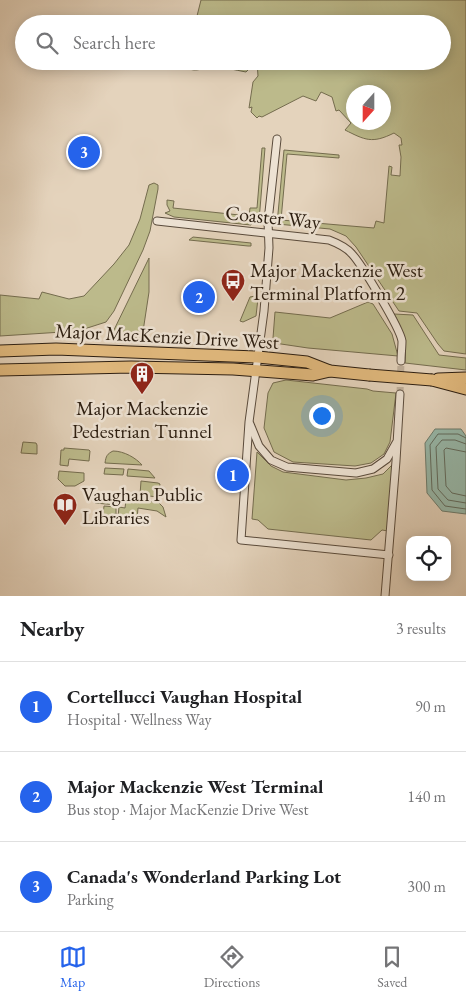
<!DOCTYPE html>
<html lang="en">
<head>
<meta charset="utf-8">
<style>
	body { margin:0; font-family:"EB Garamond",serif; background:#f6f6f6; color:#202124 }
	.controls { position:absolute; right:15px; bottom:15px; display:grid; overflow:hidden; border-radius:10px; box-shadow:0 2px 12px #0003 }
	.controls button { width:45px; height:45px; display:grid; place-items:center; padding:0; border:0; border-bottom:1px solid #e0e0e0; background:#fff; color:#202124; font:25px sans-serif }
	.compass { position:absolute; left:346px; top:85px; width:45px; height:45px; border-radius:50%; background:#fff; box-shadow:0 2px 12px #0003; rotate:201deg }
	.you { position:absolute; left:321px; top:415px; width:18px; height:18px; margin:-12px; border:4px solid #fff; border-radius:50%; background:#1a73e8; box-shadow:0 0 0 8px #1a73e833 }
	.badge { display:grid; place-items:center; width:32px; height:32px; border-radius:50%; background:#2563eb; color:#fff; font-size:16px; font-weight:700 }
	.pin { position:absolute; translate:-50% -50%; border:2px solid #fff; box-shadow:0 1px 5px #0006 }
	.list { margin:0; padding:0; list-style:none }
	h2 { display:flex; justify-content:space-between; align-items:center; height:65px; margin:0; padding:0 20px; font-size:21px }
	h2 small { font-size:16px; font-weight:400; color:#757577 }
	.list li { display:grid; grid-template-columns:32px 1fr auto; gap:15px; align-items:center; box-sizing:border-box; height:90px; padding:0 20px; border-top:1px solid #e0e0e0 }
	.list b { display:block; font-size:19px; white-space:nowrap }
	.list p { margin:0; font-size:16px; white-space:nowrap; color:#757577 }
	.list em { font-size:16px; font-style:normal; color:#757577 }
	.icon { flex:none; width:28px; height:28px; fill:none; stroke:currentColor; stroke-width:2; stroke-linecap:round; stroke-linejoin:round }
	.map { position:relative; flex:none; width:466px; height:596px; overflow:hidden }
	.search { position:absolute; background:#fff; box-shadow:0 2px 12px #0003; left:15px; right:15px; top:15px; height:55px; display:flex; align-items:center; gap:12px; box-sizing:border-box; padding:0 18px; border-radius:28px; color:#757577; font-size:19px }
	.sheet { height:335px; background:#fff }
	nav { display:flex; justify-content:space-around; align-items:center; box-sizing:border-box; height:70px; border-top:1px solid #e0e0e0; background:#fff; font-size:14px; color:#757577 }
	nav a { display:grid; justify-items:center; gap:2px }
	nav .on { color:#2563eb }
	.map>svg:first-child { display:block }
	.green { fill:#bcba8b; stroke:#746c4e; fill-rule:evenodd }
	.water { fill:#97b9ab; stroke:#6c7b6d }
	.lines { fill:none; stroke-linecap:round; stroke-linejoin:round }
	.shore { stroke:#616b5e; stroke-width:1 }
	.minor-tunnel { stroke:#bfaf9a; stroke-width:7; stroke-dasharray:7 3.5; stroke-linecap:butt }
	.minor-casing { stroke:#594a3b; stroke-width:9 }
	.primary-casing { stroke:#2b1d10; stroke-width:13 }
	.minor { stroke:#ede2d3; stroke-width:7 }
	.primary { stroke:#e2ba7e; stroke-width:11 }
	.primary-bridge-casing { stroke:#2b1d10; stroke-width:13; stroke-linecap:butt }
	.primary-bridge { stroke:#e2ba7e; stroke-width:11 }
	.labels { text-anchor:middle; stroke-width:5; stroke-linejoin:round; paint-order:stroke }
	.street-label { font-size:20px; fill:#2b1d10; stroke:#ede2d3 }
	.poi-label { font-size:20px; fill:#2b1d10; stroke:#ede2d3; text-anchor:start }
</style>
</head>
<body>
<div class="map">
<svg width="466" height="596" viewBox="0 0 466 596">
	<rect width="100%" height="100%" fill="#e4d3bc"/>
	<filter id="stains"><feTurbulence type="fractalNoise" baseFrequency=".004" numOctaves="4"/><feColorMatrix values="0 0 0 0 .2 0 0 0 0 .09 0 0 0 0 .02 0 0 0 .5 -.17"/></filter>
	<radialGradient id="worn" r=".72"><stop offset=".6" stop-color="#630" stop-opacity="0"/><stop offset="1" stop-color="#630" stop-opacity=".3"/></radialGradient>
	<g class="green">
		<path d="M201 0H466V354L444 351 438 344 417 313 399 311 356 247 346 236 330 229 277 224 284 150 339 155V158L287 154 281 220 374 228 376 221 384 223 389 166 392 167 391 175 400 176 401 157 399 145H402L401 138 394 133C372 144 365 140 345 130L351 123 339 110 336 111 332 97 321 92 316 101 303 96 262 117 259 116 257 118 251 112 252 107 249 108 253 82 258 76 257 61H442V24H195ZM384 92V122H354V92Z"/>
		<path d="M188 61H250L249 69 246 72C235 70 224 67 214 67 203 67 197 73 187 68Z"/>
		<polygon points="262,148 265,148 259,221 253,221 251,225 174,217 165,213 170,211 167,205 167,200 174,201 173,208 249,216 250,208 257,208"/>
		<polygon points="154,183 158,185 158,189 150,231 143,250 114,311 106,322 78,331 0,336 0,295 39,299 42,292 69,299 84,296 114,264 129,245 140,219 149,185"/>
		<polygon points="193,237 251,243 251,246 248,246 189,240"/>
		<polygon points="149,258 149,292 142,338 111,336"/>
		<polygon points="255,296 258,298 256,316 243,322 240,321 250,297"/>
		<polygon points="368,302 373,304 392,334 398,356 308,348 281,344 275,342 273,338 275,312 330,318"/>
		<path d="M394 314 413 315 439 355 466 358V370L405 363C407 344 403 330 394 314Z"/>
		<polygon points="286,380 367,389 373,391 396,393 390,442 384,454 371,463 355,466 293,462 274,452 264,428 268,393 273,383"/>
		<polygon points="23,442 36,443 37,445 37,454 21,453"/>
		<polygon points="64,448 89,450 90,451 89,461 69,459 68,466 60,465 61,450 64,450"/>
		<path d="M113 451C124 451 136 458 142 465L105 463C106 456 107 454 113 451Z"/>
		<polygon points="257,452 271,466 283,472 346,480 366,478 383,474 393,464 388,531 382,530 371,540 268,529 258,520 252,519"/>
		<polygon points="105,468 124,469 123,475 104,474"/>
		<polygon points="128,469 149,471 155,478 127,476"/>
		<polygon points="59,471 84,473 84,481 75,486 65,486 58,479"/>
		<polygon points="141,481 158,483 160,484 158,497 140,495"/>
		<polygon points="96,496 117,499 117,505 95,503"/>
		<polygon points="126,500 158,502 163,507 166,517 157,511 138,508 137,519 118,517 119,507 125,508"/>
		<polygon points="104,506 116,507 116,514 114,514 114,516 103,515"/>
	</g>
	<polygon class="water" points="435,429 461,429 466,436 466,514 442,511 427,493 425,443"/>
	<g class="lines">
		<g class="shore">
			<polyline points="466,438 458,434 438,434 430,445 432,490 445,506 466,509"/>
			<polyline points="466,444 455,440 442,440 436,447 438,489 448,500 466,503"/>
			<polyline points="466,452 446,448 444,450 446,486 452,493 466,496"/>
		</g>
		<polyline class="minor-tunnel" points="400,394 401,361"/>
		<defs>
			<g id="minor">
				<polyline points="277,139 268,221 269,248 264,311 249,422 241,540 389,555"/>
				<path d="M157 221 329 240C337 243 346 247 352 254 362 265 400 328 402 341 402 347 401 355 401 361"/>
				<polyline points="250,424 259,446 271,460 287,467 356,473 373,469 387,459 396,443"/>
				<polyline points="385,596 396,461 400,394"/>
			</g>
			<g id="primary">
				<polyline points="0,351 56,349 258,357 307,362 330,371 369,375"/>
				<polyline points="0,370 131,367 233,369 313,375 330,371"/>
				<polyline points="438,379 466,378"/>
				<polyline points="432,380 466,389"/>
			</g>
		</defs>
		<use href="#minor" class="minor-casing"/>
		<use href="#primary" class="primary-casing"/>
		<use href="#minor" class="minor"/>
		<use href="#primary" class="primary"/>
		<defs>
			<polyline id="primary-bridge" points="369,375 432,380"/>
		</defs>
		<use href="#primary-bridge" class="primary-bridge-casing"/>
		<use href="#primary-bridge" class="primary-bridge"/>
	</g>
	<defs>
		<symbol id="bus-pin" viewBox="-11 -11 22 30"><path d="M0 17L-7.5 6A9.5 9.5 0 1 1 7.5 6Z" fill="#8f2418" stroke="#ede2d3"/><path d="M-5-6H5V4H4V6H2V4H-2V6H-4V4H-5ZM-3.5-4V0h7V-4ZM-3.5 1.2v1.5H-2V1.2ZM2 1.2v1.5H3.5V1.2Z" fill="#fff"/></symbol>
		<symbol id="building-pin" viewBox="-11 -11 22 30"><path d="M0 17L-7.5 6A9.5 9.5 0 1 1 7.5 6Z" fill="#8f2418" stroke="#ede2d3"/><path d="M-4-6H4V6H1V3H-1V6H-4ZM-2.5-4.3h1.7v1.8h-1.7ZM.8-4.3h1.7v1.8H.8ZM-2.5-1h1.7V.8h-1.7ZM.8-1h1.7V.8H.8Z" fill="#fff"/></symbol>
		<symbol id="library-pin" viewBox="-11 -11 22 30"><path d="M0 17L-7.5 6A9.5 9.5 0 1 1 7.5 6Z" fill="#8f2418" stroke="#ede2d3"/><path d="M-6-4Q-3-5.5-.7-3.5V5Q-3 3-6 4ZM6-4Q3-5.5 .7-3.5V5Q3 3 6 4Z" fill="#fff"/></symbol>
	</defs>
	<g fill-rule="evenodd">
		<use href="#bus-pin" x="219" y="267" width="28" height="38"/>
		<use href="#building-pin" x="128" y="360" width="28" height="38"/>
		<use href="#library-pin" x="51" y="491" width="28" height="38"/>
	</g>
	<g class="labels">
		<g class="street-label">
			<text transform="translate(273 217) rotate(6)" y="7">Coaster Way</text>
			<text transform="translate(167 336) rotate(3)" y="7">Major MacKenzie Drive West</text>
		</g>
		<g class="poi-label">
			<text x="250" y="277">Major Mackenzie West<tspan x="250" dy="23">Terminal Platform 2</tspan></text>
			<text x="142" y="415" text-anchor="middle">Major Mackenzie<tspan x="142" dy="23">Pedestrian Tunnel</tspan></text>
			<text x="82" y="501">Vaughan Public<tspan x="82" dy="23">Libraries</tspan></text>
		</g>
	</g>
	<rect width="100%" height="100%" filter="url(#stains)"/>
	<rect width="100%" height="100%" fill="url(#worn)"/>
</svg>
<div class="controls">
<button><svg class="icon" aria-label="locate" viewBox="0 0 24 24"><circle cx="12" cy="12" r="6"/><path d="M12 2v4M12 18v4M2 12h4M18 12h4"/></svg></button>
</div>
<svg class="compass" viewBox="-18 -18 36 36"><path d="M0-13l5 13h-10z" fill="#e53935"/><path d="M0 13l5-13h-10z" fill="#757577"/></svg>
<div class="you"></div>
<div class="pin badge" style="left:233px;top:475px">1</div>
<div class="pin badge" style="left:199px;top:297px">2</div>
<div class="pin badge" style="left:84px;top:152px">3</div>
<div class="search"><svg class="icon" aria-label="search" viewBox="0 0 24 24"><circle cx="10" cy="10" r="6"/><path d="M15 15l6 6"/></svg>Search here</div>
</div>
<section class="sheet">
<h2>Nearby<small>3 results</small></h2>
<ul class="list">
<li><span class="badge">1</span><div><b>Cortellucci Vaughan Hospital</b><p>Hospital · Wellness Way</p></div><em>90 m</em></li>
<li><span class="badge">2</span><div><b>Major Mackenzie West Terminal</b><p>Bus stop · Major MacKenzie Drive West</p></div><em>140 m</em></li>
<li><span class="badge">3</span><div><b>Canada's Wonderland Parking Lot</b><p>Parking</p></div><em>300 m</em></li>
</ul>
</section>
<nav>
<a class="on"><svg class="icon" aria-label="map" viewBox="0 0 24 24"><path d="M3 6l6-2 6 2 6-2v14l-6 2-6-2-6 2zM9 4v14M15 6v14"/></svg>Map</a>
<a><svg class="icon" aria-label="directions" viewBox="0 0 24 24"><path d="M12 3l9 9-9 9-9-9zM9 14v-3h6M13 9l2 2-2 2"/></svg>Directions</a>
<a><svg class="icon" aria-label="saved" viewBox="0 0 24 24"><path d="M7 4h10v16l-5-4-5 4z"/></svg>Saved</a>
</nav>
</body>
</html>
